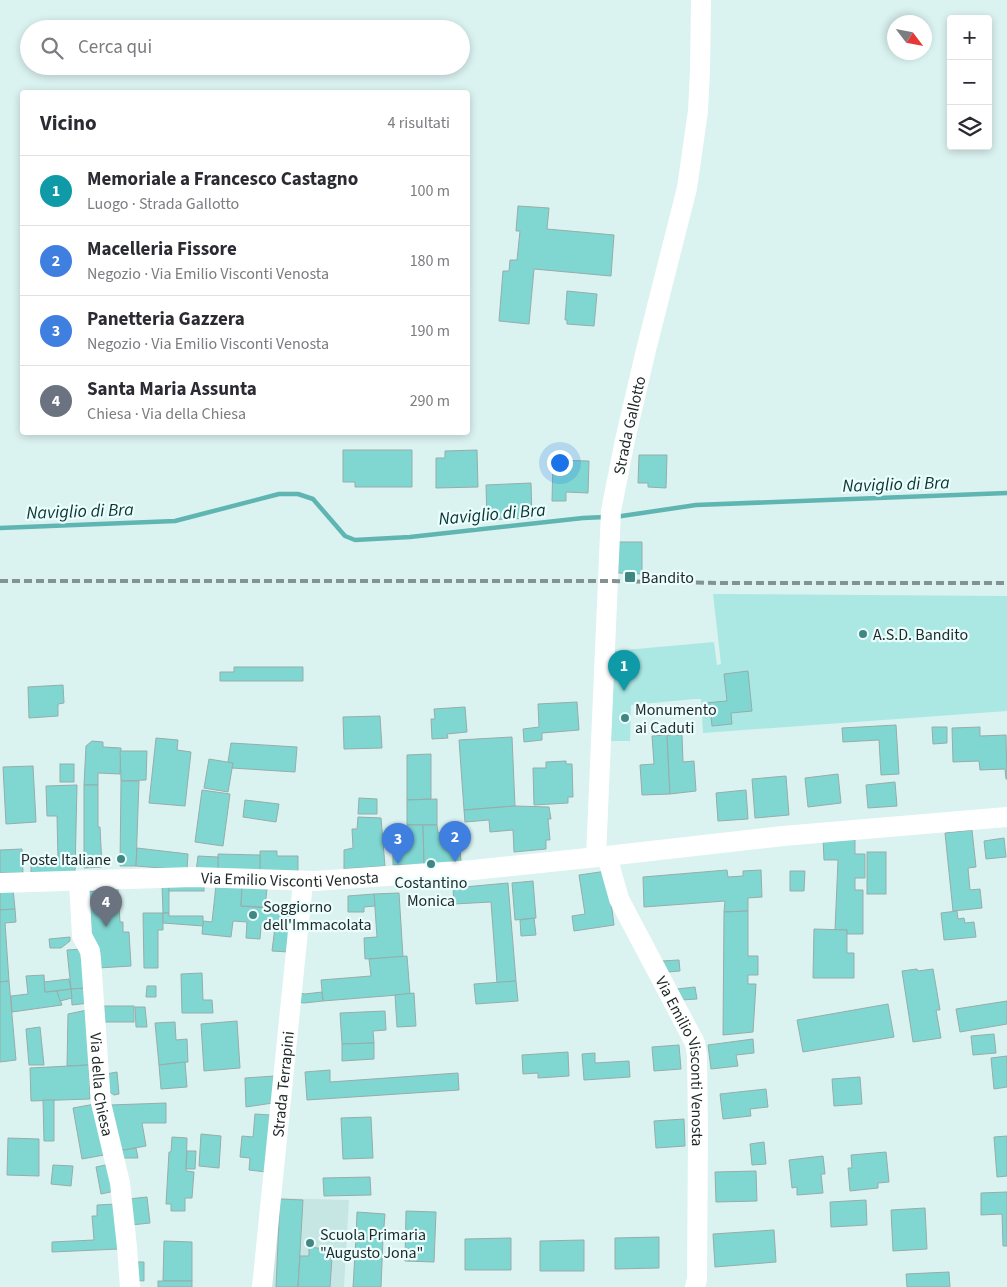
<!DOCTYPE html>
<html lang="it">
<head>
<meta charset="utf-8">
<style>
	body { margin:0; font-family:"Source Sans 3",sans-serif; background:#f2f2f3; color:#2b2b33 }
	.controls { position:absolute; right:15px; top:15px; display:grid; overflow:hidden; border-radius:5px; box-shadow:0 2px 8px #0003 }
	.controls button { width:45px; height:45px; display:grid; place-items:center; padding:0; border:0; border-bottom:1px solid #e1e1e2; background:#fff; color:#2b2b33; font:25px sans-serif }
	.compass { position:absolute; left:887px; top:15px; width:45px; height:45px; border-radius:50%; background:#fff; box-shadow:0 2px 8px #0003; rotate:122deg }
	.you { position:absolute; left:559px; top:462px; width:18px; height:18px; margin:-12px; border:4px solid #fff; border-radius:50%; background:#1a73e8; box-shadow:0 0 0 8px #1a73e833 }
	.badge { display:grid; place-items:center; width:32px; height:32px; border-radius:50%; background:#111827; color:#fff; font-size:16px; font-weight:700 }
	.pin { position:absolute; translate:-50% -41px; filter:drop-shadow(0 1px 2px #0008) }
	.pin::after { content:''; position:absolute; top:26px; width:18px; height:15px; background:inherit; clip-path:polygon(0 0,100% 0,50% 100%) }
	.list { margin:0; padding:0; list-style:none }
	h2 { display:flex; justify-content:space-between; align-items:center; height:65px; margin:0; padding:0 20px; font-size:21px }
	h2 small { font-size:16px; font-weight:400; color:#7c7c81 }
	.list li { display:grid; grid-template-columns:32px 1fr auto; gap:15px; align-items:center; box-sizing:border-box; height:70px; padding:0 20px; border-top:1px solid #e1e1e2 }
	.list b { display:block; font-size:19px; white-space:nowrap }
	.list p { margin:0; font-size:16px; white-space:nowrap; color:#7c7c81 }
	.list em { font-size:16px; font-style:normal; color:#7c7c81 }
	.icon { flex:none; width:28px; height:28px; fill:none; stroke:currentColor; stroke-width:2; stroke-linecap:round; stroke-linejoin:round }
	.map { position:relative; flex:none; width:1007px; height:1287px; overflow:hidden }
	.search { position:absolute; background:#fff; box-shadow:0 2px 8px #0003; left:20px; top:20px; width:450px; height:55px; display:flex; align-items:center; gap:12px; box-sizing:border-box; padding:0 18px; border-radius:28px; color:#7c7c81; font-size:19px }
	.panel { position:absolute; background:#fff; box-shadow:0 2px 8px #0003; left:20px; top:90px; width:450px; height:345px; border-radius:5px }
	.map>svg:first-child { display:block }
	.built { fill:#c5e6e3 }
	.green { fill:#abe8e4 }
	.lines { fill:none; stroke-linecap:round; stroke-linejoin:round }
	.stream { stroke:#5fb5b1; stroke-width:4.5 }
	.building { fill:#80d6d1; stroke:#96adab }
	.minor { stroke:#fff; stroke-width:20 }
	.rail { stroke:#829392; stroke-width:4; stroke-dasharray:8 4; stroke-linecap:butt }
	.poi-dot { fill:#408784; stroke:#ebfefd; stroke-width:2 }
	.labels { text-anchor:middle; stroke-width:4.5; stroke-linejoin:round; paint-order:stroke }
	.street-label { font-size:16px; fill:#1f2828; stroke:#ebfefd }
	.poi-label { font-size:16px; fill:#1f2828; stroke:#ebfefd; text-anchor:start }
	.water-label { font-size:18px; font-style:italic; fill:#093432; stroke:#ebfefd }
</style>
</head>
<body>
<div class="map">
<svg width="1007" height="1287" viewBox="0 0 1007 1287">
	<rect width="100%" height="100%" fill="#daf2f0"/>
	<polygon class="built" points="277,1198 349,1200 344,1287 272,1287"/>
	<polygon class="green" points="713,594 1007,596 1007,711 703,733 701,699 695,699 631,705 630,741 611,741 614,651 714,642 717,665 721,664"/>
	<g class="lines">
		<g class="stream">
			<polyline points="615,517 696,505 1007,493"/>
			<polyline points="0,528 175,521 279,494 298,494 313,499 345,536 355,540 410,537 583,518 605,517"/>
		</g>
	</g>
	<g class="building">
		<polygon points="518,206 549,208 547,229 614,235 611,276 534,269 529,324 499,321 503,271 509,271 510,260 517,260 520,231 516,231"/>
		<polygon points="567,291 597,294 594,326 567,324 567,320 565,320"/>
		<polygon points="343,450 412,450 412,487 355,487 355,482 343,482"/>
		<polygon points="477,450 478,487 436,488 436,458 445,458 445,451"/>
		<polygon points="639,455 667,455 666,488 648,487 648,483 638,483"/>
		<polygon points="553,460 589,461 588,493 566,492 566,501 552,501"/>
		<polygon points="531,483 532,518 487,520 486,485"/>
		<polygon points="618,542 642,542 642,574 618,573"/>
		<polygon points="234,667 303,667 303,681 220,681 220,672 234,672"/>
		<polygon points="748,671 752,711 731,713 732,724 712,726 711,716 705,717 704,703 727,701 724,674"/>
		<polygon points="63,685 64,703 58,704 58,716 29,718 28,687"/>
		<polygon points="577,702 579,730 542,733 542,740 524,742 523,729 539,727 538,704"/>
		<polygon points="465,707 467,732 447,734 448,738 432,739 431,719 435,719 434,709"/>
		<polygon points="380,716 382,748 344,749 343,717"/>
		<polygon points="896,725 899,774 881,775 879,740 843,742 842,728"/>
		<polygon points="932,727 947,727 947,743 933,744"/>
		<polygon points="980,727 980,736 1006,735 1007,779 1006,779 1005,769 980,770 979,761 953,762 952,728"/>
		<polygon points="667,735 670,794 642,795 640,765 654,764 652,736"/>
		<polygon points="667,735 682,735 683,762 694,761 696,791 670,794"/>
		<polygon points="512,737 515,806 464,810 459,740"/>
		<polygon points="156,738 178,740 177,750 191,752 185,806 149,803"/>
		<polygon points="92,741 103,742 103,747 121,748 120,774 98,773 98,785 84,785 86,746"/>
		<polygon points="231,743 297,747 295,772 232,768 233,763 228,762"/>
		<polygon points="120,751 147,751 146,780 121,781"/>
		<polygon points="431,754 431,799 407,800 407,755"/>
		<polygon points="209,759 233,763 228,792 204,788"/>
		<polygon points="566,761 566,764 572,764 573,797 568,797 568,803 534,805 533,768 546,768 546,762"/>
		<rect x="60" y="764" width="14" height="18"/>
		<polygon points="33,766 36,822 6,824 3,767"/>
		<polygon points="838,774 841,803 808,807 805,778"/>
		<polygon points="786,776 789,815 755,818 752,779"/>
		<polygon points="121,781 139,781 136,866 120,866"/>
		<polygon points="895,782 897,806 868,808 866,785"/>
		<polygon points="77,785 75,873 31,874 31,861 58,860 57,816 47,816 46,786"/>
		<polygon points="84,785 98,785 98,827 100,827 102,867 84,868"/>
		<polygon points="202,790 230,794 223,846 195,842"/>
		<polygon points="746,790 748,819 718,821 716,793"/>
		<polygon points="359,798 377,799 377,814 358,814"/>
		<polygon points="437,799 437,825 407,825 407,800"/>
		<polygon points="245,800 279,804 276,822 243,817"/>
		<polygon points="515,806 549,807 551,819 548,819 550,840 546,840 546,849 514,852 513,830 490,832 489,820 465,822 464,810"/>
		<polygon points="358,817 381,818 385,866 344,869 344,850 353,848 352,829 357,829"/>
		<polygon points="407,825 423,825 424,865 393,865 393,837 407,837"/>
		<polygon points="423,825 437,825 438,833 458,831 461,861 424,865"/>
		<polygon points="972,830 976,867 968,868 970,890 980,889 982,908 953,911 945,833"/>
		<polygon points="855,838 855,854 865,854 865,878 855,878 855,890 863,890 863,934 847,934 847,930 835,930 838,860 824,860 823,839"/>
		<polygon points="1004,838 1006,857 986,859 984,841"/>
		<polygon points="137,848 188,854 187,870 136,866"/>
		<polygon points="22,849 23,873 0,873 0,850"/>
		<polygon points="260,851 277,851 277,856 298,856 298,875 260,874"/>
		<rect x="867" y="852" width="19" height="42"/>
		<polygon points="218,854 260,855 260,874 218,874"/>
		<polygon points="198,856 218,857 218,874 196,872"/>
		<polygon points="727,870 728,877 743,876 743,871 761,870 762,897 748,898 748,911 724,912 725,901 644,907 643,877"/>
		<polygon points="607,871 614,925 574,931 572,916 585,914 579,875"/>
		<polygon points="790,871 805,871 804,891 790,891"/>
		<polygon points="533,881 536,918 515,920 512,883"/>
		<polygon points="508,883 516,981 497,983 491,902 454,904 453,888"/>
		<polygon points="162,885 169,885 169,913 163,913"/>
		<rect x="169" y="885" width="35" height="6"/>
		<polygon points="216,885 242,887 241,906 293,910 289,952 272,951 275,927 261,926 260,939 246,938 247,922 233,921 231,937 202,934 203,921 212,922"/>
		<polygon points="242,887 267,889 265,907 241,906"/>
		<polygon points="13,889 15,909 0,910 0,890"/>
		<polygon points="118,889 120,922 123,922 123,932 129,932 131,966 98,968 89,939 86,892"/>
		<polygon points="399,893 403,957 365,959 364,938 377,937 374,894"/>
		<polygon points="374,894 375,906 364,907 364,912 348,912 348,896"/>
		<polygon points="15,909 16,922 5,923 9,981 0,982 0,910"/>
		<polygon points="748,911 748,956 758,956 758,975 748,975 748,984 756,984 753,1032 723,1035 724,912"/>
		<polygon points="957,911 958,919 964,918 965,923 974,922 976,937 944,940 941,913"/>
		<polygon points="143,913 163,913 163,930 158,930 158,968 144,968"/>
		<polygon points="163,913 169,913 169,916 203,916 203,926 163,923"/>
		<polygon points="534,918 536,935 521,936 520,920"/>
		<polygon points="814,929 847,930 847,953 854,953 854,978 813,978"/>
		<polygon points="70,937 70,941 61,948 50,948 49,939"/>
		<polygon points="84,949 88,988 71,989 67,950"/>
		<polygon points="407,956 410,994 323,1001 321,980 371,976 369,959"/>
		<polygon points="679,960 680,971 668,972 661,961"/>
		<polygon points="917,969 918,971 933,969 940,1010 936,1010 941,1038 913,1042 902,971"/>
		<polygon points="202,973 203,1000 212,1000 213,1013 182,1013 181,974"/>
		<polygon points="44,975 45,992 57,991 62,1005 12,1012 11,996 28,994 26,976"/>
		<polygon points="69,979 71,989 45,992 44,982"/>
		<polygon points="9,981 16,1060 0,1062 0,982"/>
		<polygon points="516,981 518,1001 476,1004 474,984"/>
		<polygon points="147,986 156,986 156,997 146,997"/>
		<polygon points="695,987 697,999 681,1000 677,989"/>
		<polygon points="88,988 89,1003 72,1005 71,989"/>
		<polygon points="71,989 72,998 60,1001 57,991"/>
		<polygon points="322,992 323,1001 304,1003 297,1002 298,993 305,994"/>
		<polygon points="414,993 416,1026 397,1027 395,995"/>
		<polygon points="1007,1001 1007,1024 960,1032 956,1009"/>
		<polygon points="888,1004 894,1037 803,1052 797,1020"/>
		<rect x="101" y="1006" width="33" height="16"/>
		<polygon points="135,1007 145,1007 147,1027 136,1027"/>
		<polygon points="92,1009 89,1065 67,1066 68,1014"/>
		<polygon points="385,1011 386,1030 373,1031 374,1043 342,1044 340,1013"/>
		<polygon points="237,1021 240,1068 204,1071 201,1024"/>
		<polygon points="175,1022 176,1040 187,1039 188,1062 159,1065 155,1023"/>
		<polygon points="40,1027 44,1065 29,1065 26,1029"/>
		<polygon points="994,1034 996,1053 973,1055 971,1036"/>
		<polygon points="753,1039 754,1053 736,1055 738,1066 711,1069 708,1045"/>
		<polygon points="374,1043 374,1059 342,1061 342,1044"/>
		<polygon points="679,1045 681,1069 654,1071 652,1047"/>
		<polygon points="568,1052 569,1076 538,1078 538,1073 523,1074 522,1055"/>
		<polygon points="595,1053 595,1063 629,1061 630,1077 584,1080 582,1054"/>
		<polygon points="1007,1056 1007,1087 994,1089 991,1058"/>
		<polygon points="185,1062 187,1087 161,1089 159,1065"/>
		<polygon points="89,1065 90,1099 31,1101 30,1068"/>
		<polygon points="330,1070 330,1082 458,1073 459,1090 307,1100 305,1072"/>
		<polygon points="117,1072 119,1094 114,1095 107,1090 106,1074"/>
		<polygon points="275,1076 273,1103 246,1107 245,1078"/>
		<polygon points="860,1077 862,1104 834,1106 832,1079"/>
		<polygon points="766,1089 768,1107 750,1109 751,1116 723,1119 720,1094"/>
		<polygon points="43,1100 54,1100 54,1141 44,1141"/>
		<polygon points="166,1103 166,1123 142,1123 146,1146 118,1151 110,1105"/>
		<polygon points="95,1104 104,1155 82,1159 73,1108"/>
		<polygon points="255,1114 270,1115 266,1172 249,1170 250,1158 240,1157 242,1136 253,1137"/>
		<polygon points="371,1117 373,1158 343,1159 341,1118"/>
		<polygon points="684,1119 685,1146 656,1148 654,1121"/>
		<polygon points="201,1134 221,1136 219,1168 199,1166"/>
		<polygon points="1007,1136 1007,1176 997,1177 994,1137"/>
		<polygon points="172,1137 187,1138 186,1171 194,1172 192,1198 185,1198 185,1211 171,1211 171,1204 166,1204 169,1152 171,1152"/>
		<polygon points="8,1138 39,1139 39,1176 7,1175"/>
		<polygon points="764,1142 766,1164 752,1165 750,1144"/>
		<polygon points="136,1148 138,1158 120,1158 118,1151"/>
		<polygon points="187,1151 196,1151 195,1169 186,1169"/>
		<polygon points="886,1152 889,1182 878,1183 878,1188 850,1191 848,1168 852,1168 851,1155"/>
		<polygon points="823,1156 825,1174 821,1174 823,1193 797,1195 797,1187 792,1188 789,1160"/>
		<polygon points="110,1164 115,1191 101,1194 96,1167"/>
		<polygon points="53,1165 73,1166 71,1186 51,1184"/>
		<polygon points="756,1171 757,1201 716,1202 715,1172"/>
		<polygon points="370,1177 371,1195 324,1196 323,1178"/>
		<polygon points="1007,1192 1007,1246 1003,1246 1002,1214 981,1215 981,1193"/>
		<polygon points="147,1197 150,1223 131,1225 128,1199"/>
		<polygon points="280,1199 303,1200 298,1287 276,1287"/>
		<polygon points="866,1200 867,1225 831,1227 830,1202"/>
		<polygon points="117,1204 119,1249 52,1252 52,1242 94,1240 92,1216 97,1216 97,1205"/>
		<polygon points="925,1208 927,1249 893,1251 891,1210"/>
		<polygon points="406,1211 436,1212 434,1262 405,1261"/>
		<polygon points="357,1212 385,1214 383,1239 356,1237"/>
		<polygon points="774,1230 776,1262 715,1267 713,1234"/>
		<polygon points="356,1237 383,1239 381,1287 353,1287"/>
		<polygon points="659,1237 659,1268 615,1269 615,1238"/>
		<polygon points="511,1238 511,1270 465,1270 465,1239"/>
		<polygon points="584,1240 584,1271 540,1271 540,1241"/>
		<polygon points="164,1241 192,1242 192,1281 163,1281"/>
		<polygon points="309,1247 326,1249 332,1257 330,1287 298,1287 300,1256 309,1256"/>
		<polygon points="133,1262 144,1262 144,1281 134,1280"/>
		<polygon points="949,1272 950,1287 907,1287 906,1274"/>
		<rect x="158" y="1281" width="34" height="6"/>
	</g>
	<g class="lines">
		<g class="minor">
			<path id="s1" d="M607 856 619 899 695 1043 697 1055 698 1130 697 1279 695 1287"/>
			<path id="s2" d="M596 857 611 511 625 440 646 350 687 188 698 111 700 71 701 0"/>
			<path id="s3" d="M79 881 82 936 90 951 91 959 101 1103 120 1183 127 1247 130 1287"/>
			<path id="s4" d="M0 883 193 877 315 881 473 870 607 856 783 836 1007 817"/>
			<path id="s5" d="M262 1287 303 882"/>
		</g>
		<polyline class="rail" points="0,581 607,581 721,583 1007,583"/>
	</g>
	<g class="poi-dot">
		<rect x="624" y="571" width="12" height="12" rx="2.5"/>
		<circle cx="863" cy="634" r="5"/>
		<circle cx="625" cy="718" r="5"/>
		<circle cx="121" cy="859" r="5"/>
		<circle cx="431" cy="864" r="5"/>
		<circle cx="253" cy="915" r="5"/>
		<circle cx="310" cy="1243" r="5"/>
	</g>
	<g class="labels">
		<g class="street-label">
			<text dy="6" stroke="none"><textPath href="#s2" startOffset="434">Strada Gallotto</textPath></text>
			<text dy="6" stroke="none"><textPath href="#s4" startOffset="290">Via Emilio Visconti Venosta</textPath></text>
			<text dy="6" stroke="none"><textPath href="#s1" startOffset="222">Via Emilio Visconti Venosta</textPath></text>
			<text dy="6" stroke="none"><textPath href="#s3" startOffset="206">Via della Chiesa</textPath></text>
			<text dy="6" stroke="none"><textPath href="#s5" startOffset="204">Strada Terrapini</textPath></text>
		</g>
		<g class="poi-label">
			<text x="641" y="583">Bandito</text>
			<text x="873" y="640">A.S.D. Bandito</text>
			<text x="635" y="715">Monumento<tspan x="635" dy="18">ai Caduti</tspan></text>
			<text x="111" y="865" text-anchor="end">Poste Italiane</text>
			<text x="431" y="888" text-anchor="middle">Costantino<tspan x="431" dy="18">Monica</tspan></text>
			<text x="263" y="912">Soggiorno<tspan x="263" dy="18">dell'Immacolata</tspan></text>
			<text x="320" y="1240">Scuola Primaria<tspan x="320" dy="18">"Augusto Jona"</tspan></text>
		</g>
		<g class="water-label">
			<text transform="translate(896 484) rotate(-2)" y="6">Naviglio di Bra</text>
			<text transform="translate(80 511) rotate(-2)" y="6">Naviglio di Bra</text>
			<text transform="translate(492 514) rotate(-5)" y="6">Naviglio di Bra</text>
		</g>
	</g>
</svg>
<div class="controls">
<button>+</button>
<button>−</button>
<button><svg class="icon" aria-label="layers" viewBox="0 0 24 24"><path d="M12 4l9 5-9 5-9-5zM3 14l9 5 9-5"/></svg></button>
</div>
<svg class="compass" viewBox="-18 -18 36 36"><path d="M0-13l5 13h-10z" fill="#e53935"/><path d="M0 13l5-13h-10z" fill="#7c7c81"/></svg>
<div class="you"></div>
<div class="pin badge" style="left:624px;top:691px;background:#0f9aa8">1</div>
<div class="pin badge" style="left:455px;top:862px;background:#3f7fe0">2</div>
<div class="pin badge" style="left:398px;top:864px;background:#3f7fe0">3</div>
<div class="pin badge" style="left:106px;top:927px;background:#6b7280">4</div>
<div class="search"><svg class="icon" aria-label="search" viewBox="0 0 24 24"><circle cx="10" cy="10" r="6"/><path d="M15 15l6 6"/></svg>Cerca qui</div>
<section class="panel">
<h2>Vicino<small>4 risultati</small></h2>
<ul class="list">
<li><span class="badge" style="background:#0f9aa8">1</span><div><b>Memoriale a Francesco Castagno</b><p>Luogo · Strada Gallotto</p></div><em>100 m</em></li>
<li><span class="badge" style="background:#3f7fe0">2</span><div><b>Macelleria Fissore</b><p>Negozio · Via Emilio Visconti Venosta</p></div><em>180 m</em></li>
<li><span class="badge" style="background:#3f7fe0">3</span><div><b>Panetteria Gazzera</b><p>Negozio · Via Emilio Visconti Venosta</p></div><em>190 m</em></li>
<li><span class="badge" style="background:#6b7280">4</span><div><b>Santa Maria Assunta</b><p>Chiesa · Via della Chiesa</p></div><em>290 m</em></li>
</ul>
</section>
</div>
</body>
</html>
